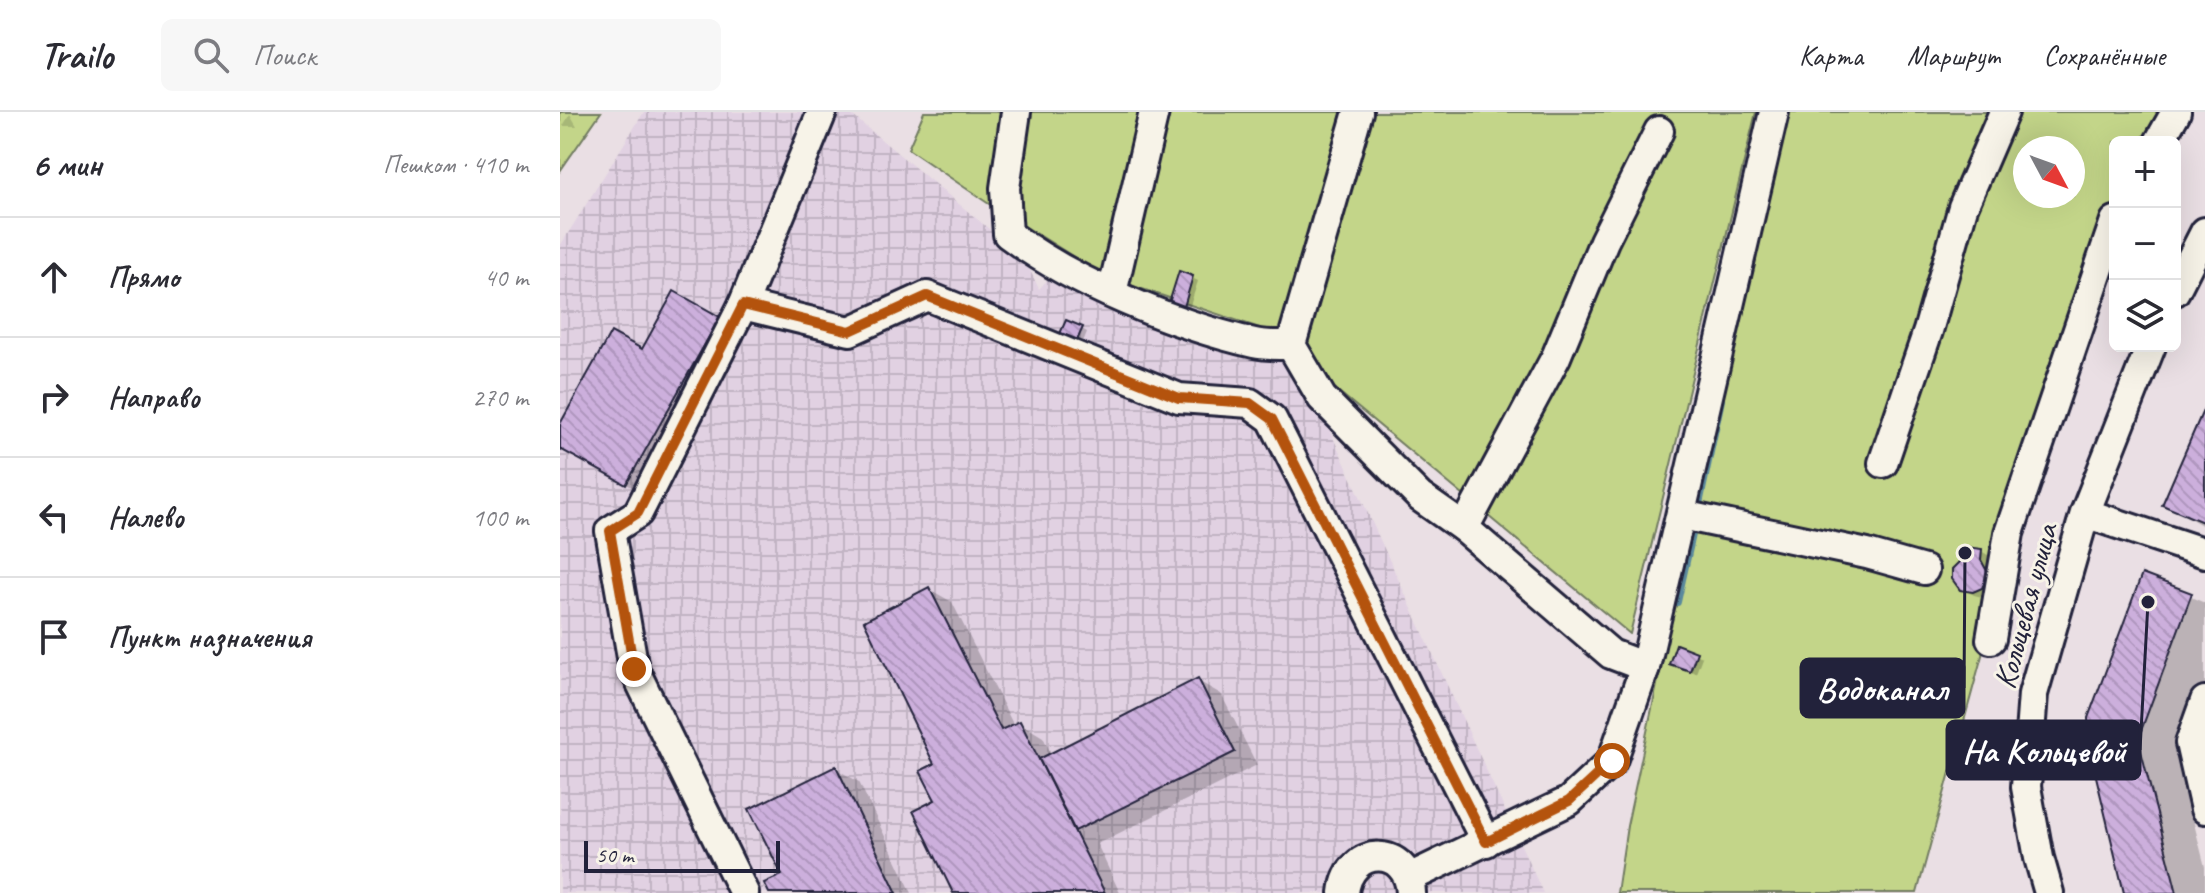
<!DOCTYPE html>
<html lang="ru">
<head>
<meta charset="utf-8">
<style>
	body { margin:0; font-family:Caveat,sans-serif; background:#f7f7f7; color:#2b2b33 }
	.controls { position:absolute; right:24px; top:24px; display:grid; overflow:hidden; border-radius:12px; box-shadow:0 8px 32px #0002 }
	.controls button { width:72px; height:72px; display:grid; place-items:center; padding:0; border:0; border-bottom:2px solid #e1e1e2; background:#fff; color:#2b2b33; font:40px sans-serif }
	.compass { position:absolute; left:1453px; top:24px; width:72px; height:72px; border-radius:50%; background:#fff; box-shadow:0 8px 32px #0002; rotate:131deg }
	.scale { position:absolute; left:24px; bottom:20px; width:196px; box-sizing:border-box; padding-left:8px; border:4px solid #22223b; border-top:0; font-size:22px; line-height:28px; white-space:nowrap; color:#22223b; -webkit-text-stroke:6px #f7f3e8; paint-order:stroke }
	.stop { position:absolute; width:24px; height:24px; margin:-18px; border:6px solid #b45309; border-radius:50%; background:#fff }
	.stop.end { background:#b45309; border-color:#fff; box-shadow:0 2px 8px #0008 }
	.list { margin:0; padding:0; list-style:none }
	h2 { display:flex; justify-content:space-between; align-items:center; height:104px; margin:0; padding:0 32px; font-size:34px }
	h2 small { font-size:26px; font-weight:400; color:#7c7c81 }
	.list li { display:grid; grid-template-columns:52px 1fr auto; gap:24px; align-items:center; box-sizing:border-box; height:120px; padding:0 32px; border-top:2px solid #e1e1e2 }
	.list b { display:block; font-size:30px; white-space:nowrap }
	.list em { font-size:26px; font-style:normal; color:#7c7c81 }
	.icon { flex:none; width:44px; height:44px; fill:none; stroke:currentColor; stroke-width:2; stroke-linecap:round; stroke-linejoin:round }
	.map { position:relative; flex:none; width:1645px; height:781px; overflow:hidden }
	header { display:flex; align-items:center; gap:48px; box-sizing:border-box; height:112px; padding:0 40px; background:#fff; border-bottom:2px solid #e1e1e2 }
	header strong { font-size:38px }
	nav { display:flex; gap:44px; margin-inline-start:auto; font-size:28px }
	.search { width:560px; height:72px; background:#f7f7f7; display:flex; align-items:center; gap:20px; box-sizing:border-box; padding:0 28px; border-radius:12px; color:#7c7c81; font-size:30px }
	main { display:flex }
	aside { flex:1; background:#fff }
	.map>svg:first-child { display:block }
	.industrial { fill:url(#industrial-grid) }
	.green { fill:#c3d589; stroke:#727c62; stroke-width:2; fill-rule:evenodd }
	.forest { fill:url(#forest-firs); stroke:#727c62; stroke-width:2 }
	.shadow { fill:#0003 }
	.lines { fill:none; stroke-linecap:round; stroke-linejoin:round }
	.stream { stroke:#5a899d; stroke-width:8 }
	.building { fill:url(#building-back-hatch); stroke:#22223b; stroke-width:2 }
	.minor-casing { stroke:#22223b; stroke-width:34 }
	.minor { stroke:#f7f3e8; stroke-width:28 }
	.route { stroke:#b45309; stroke-width:10 }
	.labels { text-anchor:middle; stroke-width:6; stroke-linejoin:round; paint-order:stroke }
	.street-label { font-size:32px; fill:#22223b; stroke:#f7f3e8 }
	.leader { fill:none; stroke:#22223b; stroke-width:3 }
	.callout-dot { fill:#22223b; stroke:#f7f3e8; stroke-width:3 }
	.callout { fill:#22223b; stroke:#22223b; stroke-width:3 }
	.callout-label { font-size:34px; text-anchor:middle; font-weight:bold; fill:#fff }
</style>
</head>
<body>
<header>
<strong>Trailo</strong>
<div class="search"><svg class="icon" aria-label="search" viewBox="0 0 24 24"><circle cx="10" cy="10" r="6"/><path d="M15 15l6 6"/></svg>Поиск</div>
<nav><a>Карта</a><a>Маршрут</a><a>Сохранённые</a></nav>
</header>
<main>
<aside>
<h2>6 мин<small>Пешком · 410 m</small></h2>
<ul class="list">
<li><svg class="icon" aria-label="ahead" viewBox="0 0 24 24"><path d="M12 20V5M6 11l6-6 6 6"/></svg><div><b>Прямо</b></div><em>40 m</em></li>
<li><svg class="icon" aria-label="right" viewBox="0 0 24 24"><path d="M7 20v-9h11M14 6l5 5-5 5"/></svg><div><b>Направо</b></div><em>270 m</em></li>
<li><svg class="icon" aria-label="left" viewBox="0 0 24 24"><path d="M17 20v-9H6M10 6l-5 5 5 5"/></svg><div><b>Налево</b></div><em>100 m</em></li>
<li><svg class="icon" aria-label="arrive" viewBox="0 0 24 24"><path d="M6 21V4h12l-3 4 3 4H6"/></svg><div><b>Пункт назначения</b></div></li>
</ul>
</aside>
<div class="map">
<svg width="1645" height="781" viewBox="0 0 1645 781">
	<defs>
		<pattern id="industrial-grid" width="8" height="8" patternUnits="userSpaceOnUse" patternTransform="scale(2)"><rect width="8" height="8" fill="#e1d1e2"/><path d="M0 4h8M4 0v8" fill="none" stroke="#c1b3c3"/></pattern>
		<pattern id="forest-firs" width="22" height="20" patternUnits="userSpaceOnUse" patternTransform="scale(2)"><rect width="22" height="20" fill="#c3d589"/><path d="M5 1l3.5 6h-7zM16 11l3.5 6h-7z" fill="#a7b777"/></pattern>
		<pattern id="building-back-hatch" width="6" height="6" patternUnits="userSpaceOnUse" patternTransform="scale(2)"><rect width="6" height="6" fill="#ccafdc"/><path d="M-1 5l2 2M0 0l6 6M5-1l2 2" fill="none" stroke="#af96be"/></pattern>
	</defs>
	<rect width="100%" height="100%" fill="#eadfe4"/>
	<filter id="ink" filterUnits="userSpaceOnUse"><feTurbulence type="fractalNoise" baseFrequency=".0125" numOctaves="2"/><feDisplacementMap in="SourceGraphic" scale="16" xChannelSelector="R" yChannelSelector="G"/><feConvolveMatrix kernelMatrix="1 2 1 2 8 2 1 2 1" color-interpolation-filters="sRGB"/></filter>
	<g filter="url(#ink)">
		<polygon class="industrial" points="84,0 288,0 464,146 479,177 490,165 612,222 740,254 983,781 0,781 0,134"/>
		<g class="green">
			<polygon points="364,0 1196,0 1070,522 767,270 742,230 546,165 429,92 348,37"/>
			<path d="M1224 0H1614L1598 30H1555V110L1456 419 1357 781H1057L1067 714 1176 201ZM1465 36H1513V84H1465Z"/>
		</g>
		<polygon class="forest" points="0,0 41,0 0,59"/>
		<g class="shadow">
			<polygon points="632,166 638,169 629,197 617,193"/>
			<polygon points="114,182 181,220 90,385 0,335 0,316 83,240"/>
			<polygon points="522,217 527,220 521,235 505,228"/>
			<polygon points="1645,299 1645,415 1605,392"/>
			<polygon points="1421,439 1433,446 1426,486 1414,483 1401,476"/>
			<polygon points="1583,465 1645,491 1645,583 1619,652 1645,755 1645,781 1566,781"/>
			<polygon points="369,477 392,490 454,614 460,611 483,625 492,643 638,569 661,582 697,653 537,732 560,781 395,781 377,689"/>
			<polygon points="1117,535 1142,545 1136,561 1117,554"/>
			<polygon points="276,657 299,670 352,781 211,781 224,764"/>
		</g>
		<g class="lines">
			<g class="stream">
				<polyline points="1138,397 1161,288"/>
				<polyline points="1117,490 1133,418"/>
			</g>
		</g>
		<g class="building">
			<polygon points="619,159 633,164 624,195 609,191"/>
			<polygon points="114,179 160,205 66,373 0,337 0,312 51,220 82,237"/>
			<polygon points="506,208 523,215 515,233 498,226"/>
			<polygon points="1645,294 1645,411 1602,393"/>
			<polygon points="1406,435 1422,437 1421,448 1428,461 1422,476 1413,480 1400,478 1392,467 1392,457 1403,446"/>
			<polygon points="1582,462 1632,481 1578,627 1617,781 1564,781 1529,635 1528,606"/>
			<polygon points="369,475 441,618 460,609 545,781 393,781 353,699 375,688 360,659 374,652 304,509"/>
			<polygon points="1116,532 1137,540 1130,559 1109,552"/>
			<polygon points="638,566 675,640 515,719 479,647"/>
			<polygon points="276,654 337,781 209,781 204,771 222,763 189,697"/>
		</g>
		<g class="lines">
			<defs>
				<g id="minor">
					<path d="M456 0 445 76 448 122C513 171 615 213 694 231 706 234 719 233 731 233"/>
					<polyline points="798,0 731,233 762,286 860,385 904,416 1051,542 1085,555"/>
					<polyline points="1599,30 1616,0"/>
					<polyline points="1615,179 1645,120"/>
					<polyline points="552,181 594,0"/>
					<polyline points="183,193 290,219 367,184 619,286 690,291 712,307 926,730"/>
					<polyline points="1323,351 1368,219 1403,95 1444,0"/>
					<polyline points="1525,401 1645,441"/>
					<polyline points="1122,403 1307,442 1364,458"/>
					<polyline points="904,416 996,245 1044,129 1099,19"/>
					<polyline points="1431,527 1449,421 1555,109"/>
					<polyline points="1645,589 1630,631 1645,697"/>
					<polyline points="849,766 1009,689 1052,649 1085,555 1214,0"/>
					<polyline points="184,781 74,557 50,419 78,401 183,193 262,0"/>
					<path d="M784 781C789 732 849 733 851 781"/>
					<polyline points="1489,781 1479,746 1466,675 1473,582 1525,401 1591,234"/>
				</g>
			</defs>
			<use href="#minor" class="minor-casing"/>
			<use href="#minor" class="minor"/>
		</g>
	</g>
	<g class="lines" filter="url(#ink)">
		<polyline class="route" points="74,557 50,419 78,401 183,193 290,219 367,184 619,286 690,291 712,307 926,730 1009,689 1052,649"/>
	</g>
	<g class="labels">
		<g class="street-label">
			<text transform="translate(1465 494) rotate(-75)" y="11">Кольцевая улица</text>
		</g>
	</g>
	<path class="leader" d="M1405 441L1404 576M1588 490L1580 638"/>
	<g class="callout-dot">
		<circle cx="1405" cy="441" r="8"/>
		<circle cx="1588" cy="490" r="8"/>
	</g>
	<g class="callout">
		<rect x="1241" y="547" width="163" height="58" rx="8"/>
		<rect x="1387" y="609" width="193" height="58" rx="8"/>
	</g>
	<g class="callout-label">
		<text x="1322" y="588">Водоканал</text>
		<text x="1484" y="650">На Кольцевой</text>
	</g>
</svg>
<div class="controls">
<button>+</button>
<button>−</button>
<button><svg class="icon" aria-label="layers" viewBox="0 0 24 24"><path d="M12 4l9 5-9 5-9-5zM3 14l9 5 9-5"/></svg></button>
</div>
<svg class="compass" viewBox="-18 -18 36 36"><path d="M0-13l5 13h-10z" fill="#e53935"/><path d="M0 13l5-13h-10z" fill="#7c7c81"/></svg>
<div class="scale">50 m</div>
<div class="stop" style="left:1052px;top:649px"></div>
<div class="stop end" style="left:74px;top:557px"></div>
</div>
</main>
</body>
</html>
